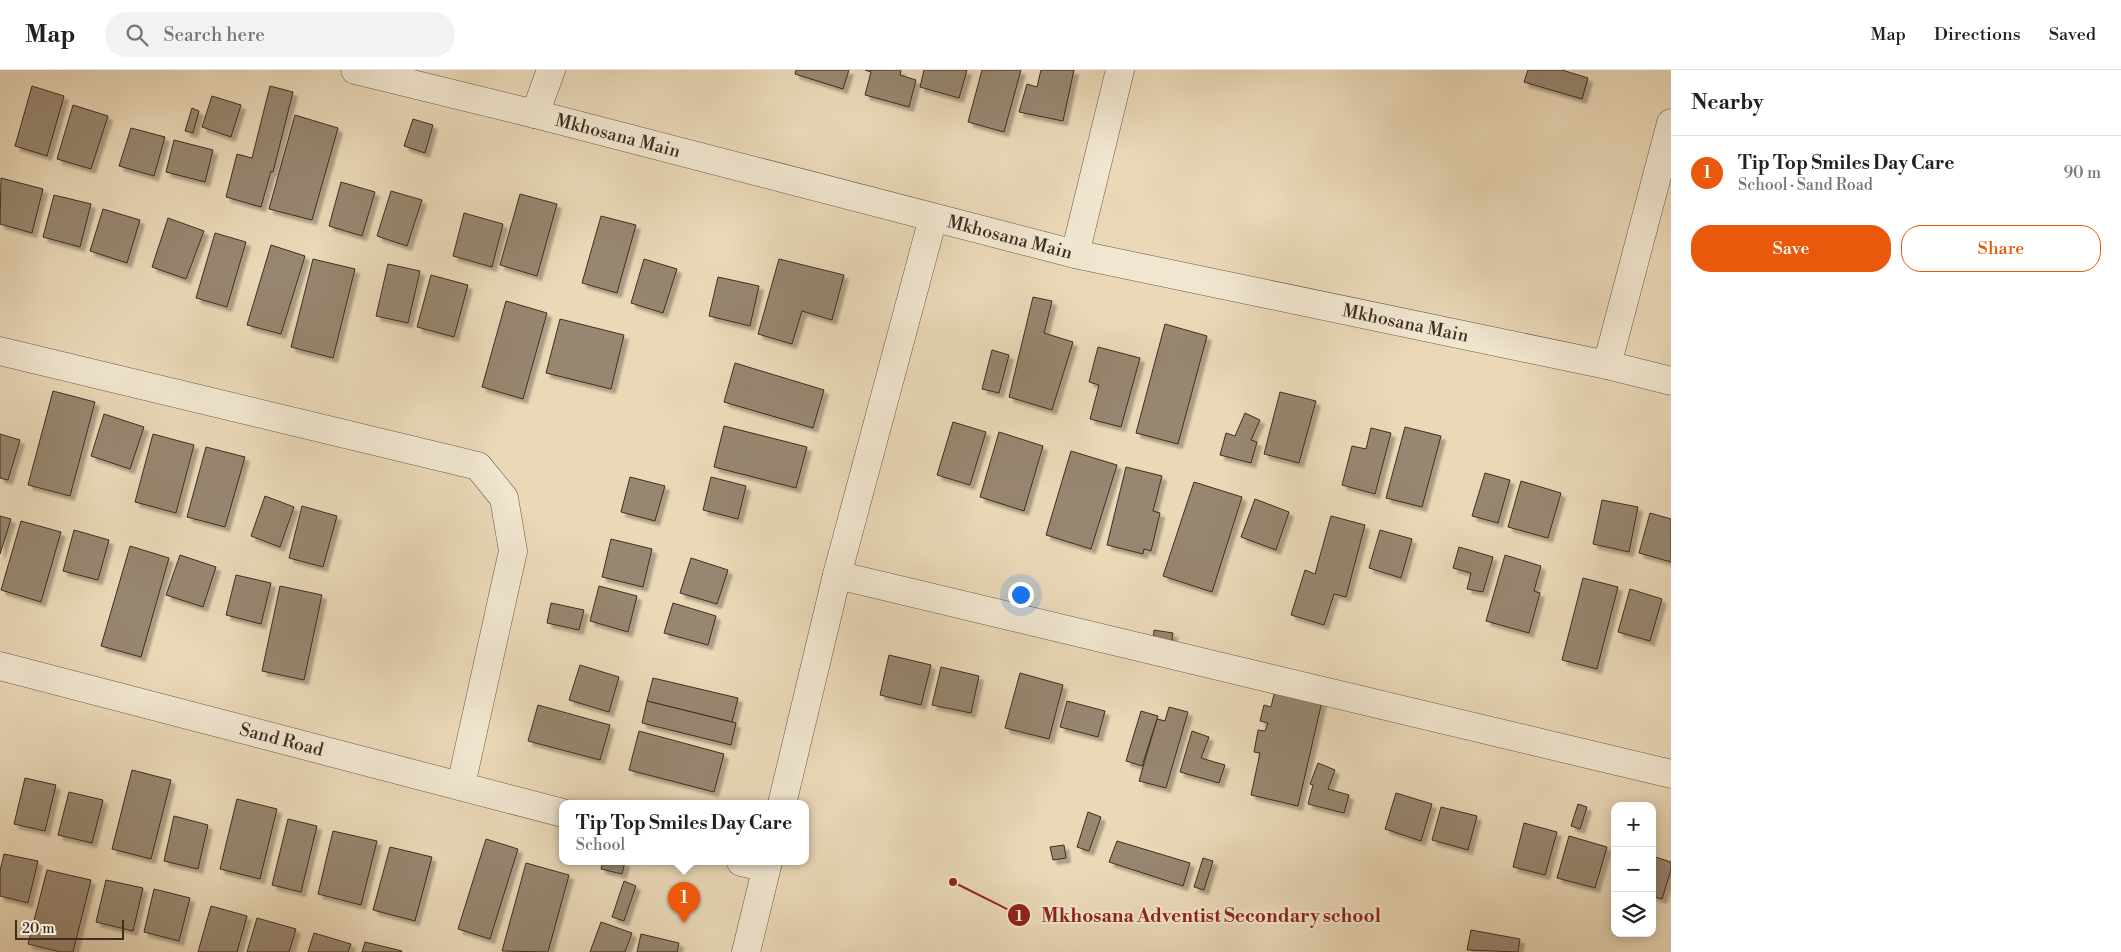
<!DOCTYPE html>
<html lang="en">
<head>
<meta charset="utf-8">
<style>
	body { margin:0; font-family:"Libre Bodoni",serif; background:#f2f2f2; color:#202124 }
	.controls { position:absolute; right:15px; bottom:15px; display:grid; overflow:hidden; border-radius:10px; box-shadow:0 2px 12px #0003 }
	.controls button { width:45px; height:45px; display:grid; place-items:center; padding:0; border:0; border-bottom:1px solid #e0e0e0; background:#fff; color:#202124; font:25px sans-serif }
	.scale { position:absolute; left:15px; bottom:12px; width:109px; box-sizing:border-box; padding-left:5px; border:2px solid #3d2d22; border-top:0; font-size:14px; line-height:18px; white-space:nowrap; color:#3d2d22; -webkit-text-stroke:4px #f1e6d0; paint-order:stroke }
	.you { position:absolute; left:1020px; top:524px; width:18px; height:18px; margin:-12px; border:4px solid #fff; border-radius:50%; background:#1a73e8; box-shadow:0 0 0 8px #1a73e833 }
	.badge { display:grid; place-items:center; width:32px; height:32px; border-radius:50%; background:#ea580c; color:#fff; font-size:16px; font-weight:700 }
	.pin { position:absolute; translate:-50% -41px; filter:drop-shadow(0 1px 2px #0008) }
	.pin::after { content:''; position:absolute; top:26px; width:18px; height:15px; background:inherit; clip-path:polygon(0 0,100% 0,50% 100%) }
	.popup { position:absolute; left:559px; top:730px; width:250px; height:65px; box-sizing:border-box; display:grid; place-content:center; border-radius:10px; background:#fff; filter:drop-shadow(0 1px 4px #0005); font-size:16px; white-space:nowrap; color:#757577 }
	.popup b { font-size:19px; color:#202124 }
	.popup::after { content:''; position:absolute; left:50%; top:100%; margin-left:-10px; border:10px solid transparent; border-top-color:#fff }
	.list { margin:0; padding:0; list-style:none }
	h2 { display:flex; justify-content:space-between; align-items:center; height:65px; margin:0; padding:0 20px; font-size:21px }
	h2 small { font-size:16px; font-weight:400; color:#757577 }
	.list li { display:grid; grid-template-columns:32px 1fr auto; gap:15px; align-items:center; box-sizing:border-box; height:75px; padding:0 20px; border-top:1px solid #e0e0e0 }
	.list b { display:block; font-size:19px; white-space:nowrap }
	.list p { margin:0; font-size:16px; white-space:nowrap; color:#757577 }
	.list em { font-size:16px; font-style:normal; color:#757577 }
	.actions { display:flex; gap:10px; padding:15px 20px }
	.actions a { flex:1; padding:11px 0; border:1px solid #ea580c; border-radius:20px; text-align:center; font-size:18px; color:#ea580c }
	.actions .main { background:#ea580c; color:#fff }
	.icon { flex:none; width:28px; height:28px; fill:none; stroke:currentColor; stroke-width:2; stroke-linecap:round; stroke-linejoin:round }
	.map { position:relative; flex:none; width:1671px; height:882px; overflow:hidden }
	header { display:flex; align-items:center; gap:30px; box-sizing:border-box; height:70px; padding:0 25px; background:#fff; border-bottom:1px solid #e0e0e0 }
	header strong { font-size:24px }
	nav { display:flex; gap:28px; margin-inline-start:auto; font-size:18px }
	.search { width:350px; height:45px; background:#f2f2f2; display:flex; align-items:center; gap:12px; box-sizing:border-box; padding:0 18px; border-radius:28px; color:#757577; font-size:19px }
	main { display:flex }
	aside { flex:1; background:#fff }
	.map>svg:first-child { display:block }
	.building { fill:#97866f; stroke:#3d2d22; filter:url(#shadow) }
	.lines { fill:none; stroke-linecap:round; stroke-linejoin:round }
	.minor-casing { stroke:#685847; stroke-width:29 }
	.minor { stroke:#f1e6d0; stroke-width:28 }
	.labels { text-anchor:middle; stroke-width:4; stroke-linejoin:round; paint-order:stroke }
	.street-label { font-size:18px; fill:#3d2d22; stroke:#f1e6d0 }
	.leader { fill:none; stroke:#8f2418; stroke-width:2 }
	.callout-dot { fill:#8f2418; stroke:#f1e6d0; stroke-width:2 }
	.mark-label { font-size:15px; text-anchor:middle; font-weight:bold; fill:#fff }
	.callout-label { font-size:19px; text-anchor:middle; font-weight:bold; fill:#8f2418; stroke:#f1e6d0; stroke-width:4; stroke-linejoin:round; paint-order:stroke }
</style>
</head>
<body>
<header>
<strong>Map</strong>
<div class="search"><svg class="icon" aria-label="search" viewBox="0 0 24 24"><circle cx="10" cy="10" r="6"/><path d="M15 15l6 6"/></svg>Search here</div>
<nav><a>Map</a><a>Directions</a><a>Saved</a></nav>
</header>
<main>
<div class="map">
<svg width="1671" height="882" viewBox="0 0 1671 882">
	<defs>
		<filter id="shadow"><feDropShadow dx="4.5" dy="4.5" stdDeviation="1" flood-color="#0004"/></filter>
	</defs>
	<rect width="100%" height="100%" fill="#ead8b7"/>
	<filter id="stains"><feTurbulence type="fractalNoise" baseFrequency=".004" numOctaves="4"/><feColorMatrix values="0 0 0 0 .2 0 0 0 0 .09 0 0 0 0 .02 0 0 0 .5 -.17"/></filter>
	<radialGradient id="worn" r=".72"><stop offset=".6" stop-color="#630" stop-opacity="0"/><stop offset="1" stop-color="#630" stop-opacity=".3"/></radialGradient>
	<g class="building">
		<polygon points="796,0 849,0 843,19 795,4"/>
		<polygon points="865,0 901,0 900,5 916,10 909,37 865,25 871,2"/>
		<polygon points="924,0 967,0 959,28 920,17"/>
		<polygon points="982,0 1021,0 1004,62 968,52"/>
		<polygon points="1041,0 1074,0 1063,51 1019,42 1027,14 1037,17"/>
		<polygon points="1528,0 1562,0 1588,8 1582,29 1524,12"/>
		<polygon points="32,16 64,26 47,86 15,76"/>
		<polygon points="270,16 293,22 273,102 271,101 261,137 226,127 237,84 252,88"/>
		<polygon points="212,26 241,35 231,67 202,57"/>
		<polygon points="73,35 108,46 91,99 57,89"/>
		<polygon points="192,38 199,41 193,63 185,61"/>
		<polygon points="295,45 338,58 312,150 269,139"/>
		<polygon points="413,49 433,55 425,83 404,76"/>
		<polygon points="131,58 165,67 154,106 119,96"/>
		<polygon points="174,70 213,80 205,112 166,102"/>
		<polygon points="1,108 43,119 32,163 0,154"/>
		<polygon points="341,112 375,122 362,166 329,156"/>
		<polygon points="391,121 422,130 407,176 377,166"/>
		<polygon points="520,124 557,134 537,206 500,195"/>
		<polygon points="54,125 91,134 80,177 43,167"/>
		<polygon points="103,139 140,150 127,193 90,181"/>
		<polygon points="464,143 503,154 492,197 453,186"/>
		<polygon points="601,146 636,155 617,223 582,213"/>
		<polygon points="168,148 204,161 186,209 152,197"/>
		<polygon points="215,163 246,172 227,237 196,228"/>
		<polygon points="271,175 305,186 281,264 247,255"/>
		<polygon points="313,189 355,199 333,288 291,277"/>
		<polygon points="644,189 677,199 663,243 631,233"/>
		<polygon points="779,189 844,205 832,250 802,241 792,274 758,264"/>
		<polygon points="388,194 420,201 408,253 376,246"/>
		<polygon points="431,205 468,215 454,267 417,257"/>
		<polygon points="718,207 759,216 750,256 709,246"/>
		<polygon points="1033,227 1052,231 1044,263 1073,272 1052,340 1009,327"/>
		<polygon points="506,231 547,243 523,329 482,317"/>
		<polygon points="560,249 624,265 611,319 546,303"/>
		<polygon points="1165,254 1207,266 1178,374 1136,363"/>
		<polygon points="1098,277 1140,288 1121,357 1090,349 1099,315 1089,312"/>
		<polygon points="992,280 1009,285 999,323 982,319"/>
		<polygon points="735,293 824,320 813,358 724,332"/>
		<polygon points="53,321 95,332 70,426 28,415"/>
		<polygon points="1280,322 1316,331 1299,393 1264,384"/>
		<polygon points="1245,343 1260,350 1251,370 1257,372 1251,393 1220,385 1226,363 1235,366"/>
		<polygon points="104,344 144,357 130,399 91,386"/>
		<polygon points="953,352 986,362 970,415 937,405"/>
		<polygon points="724,356 807,377 796,418 714,397"/>
		<polygon points="1405,357 1441,366 1422,437 1386,428"/>
		<polygon points="1371,358 1391,363 1375,424 1342,415 1352,376 1366,379"/>
		<polygon points="999,362 1043,376 1024,441 980,427"/>
		<polygon points="0,364 20,370 8,410 0,408"/>
		<polygon points="153,364 194,375 176,443 135,432"/>
		<polygon points="206,377 245,387 225,457 187,447"/>
		<polygon points="1071,381 1117,395 1091,479 1046,465"/>
		<polygon points="1126,397 1162,406 1153,441 1160,443 1151,481 1144,479 1143,484 1107,475"/>
		<polygon points="1485,403 1510,410 1498,453 1472,446"/>
		<polygon points="630,407 665,416 655,451 621,442"/>
		<polygon points="711,407 746,416 738,449 703,440"/>
		<polygon points="1521,411 1561,423 1548,468 1508,457"/>
		<polygon points="1194,412 1242,427 1212,522 1163,506"/>
		<polygon points="265,426 294,437 280,477 251,466"/>
		<polygon points="1255,429 1289,442 1276,480 1241,467"/>
		<polygon points="1602,430 1638,437 1629,482 1593,474"/>
		<polygon points="302,436 337,446 323,497 289,488"/>
		<polygon points="1650,443 1671,449 1671,492 1639,483"/>
		<polygon points="0,446 11,449 0,484"/>
		<polygon points="1331,446 1365,455 1346,527 1334,524 1324,555 1291,545 1305,500 1315,504"/>
		<polygon points="21,451 61,462 41,532 1,520"/>
		<polygon points="74,460 109,470 98,510 63,501"/>
		<polygon points="1380,460 1412,469 1401,508 1369,498"/>
		<polygon points="611,469 652,479 643,517 602,507"/>
		<polygon points="130,476 169,488 141,587 101,576"/>
		<polygon points="1459,477 1493,487 1483,522 1467,519 1471,503 1453,498"/>
		<polygon points="180,485 216,497 203,537 166,525"/>
		<polygon points="1505,485 1541,496 1534,521 1540,523 1529,563 1486,551"/>
		<polygon points="691,488 728,500 717,534 680,523"/>
		<polygon points="236,505 271,513 261,554 226,545"/>
		<polygon points="1583,508 1618,517 1597,599 1562,590"/>
		<polygon points="280,516 322,525 304,610 262,601"/>
		<polygon points="599,516 637,526 628,562 590,551"/>
		<polygon points="1630,519 1662,529 1650,571 1618,562"/>
		<polygon points="551,533 584,540 579,560 547,553"/>
		<polygon points="673,533 716,546 708,575 664,563"/>
		<polygon points="1154,560 1173,563 1171,576 1153,574"/>
		<polygon points="889,585 931,595 921,635 880,625"/>
		<polygon points="580,595 619,607 609,642 569,630"/>
		<polygon points="941,597 979,606 971,643 932,635"/>
		<polygon points="1020,603 1063,615 1049,669 1005,658"/>
		<polygon points="653,608 738,628 732,652 647,631"/>
		<polygon points="1276,616 1323,627 1298,736 1251,725 1260,683 1254,682 1258,660 1265,661 1268,653 1260,651 1264,635 1271,637"/>
		<polygon points="647,631 736,653 731,675 642,653"/>
		<polygon points="1067,631 1105,641 1098,667 1060,657"/>
		<polygon points="538,635 610,655 600,690 528,671"/>
		<polygon points="1169,637 1188,642 1166,718 1139,711 1157,649 1165,651"/>
		<polygon points="1141,641 1158,646 1142,696 1126,691"/>
		<polygon points="639,661 724,684 714,722 629,700"/>
		<polygon points="1192,661 1209,667 1201,688 1225,695 1219,713 1180,702"/>
		<polygon points="1318,693 1335,700 1328,719 1349,725 1344,743 1308,734 1313,715 1310,714"/>
		<polygon points="132,700 171,710 151,789 112,779"/>
		<polygon points="25,708 56,715 45,761 14,754"/>
		<polygon points="69,722 103,730 92,773 58,765"/>
		<polygon points="1396,723 1432,734 1421,771 1385,759"/>
		<polygon points="237,729 277,739 260,809 220,799"/>
		<polygon points="1578,734 1587,737 1580,759 1571,756"/>
		<polygon points="1441,737 1477,746 1468,780 1432,770"/>
		<polygon points="1088,742 1101,747 1089,781 1077,777"/>
		<polygon points="174,746 208,755 198,799 164,791"/>
		<polygon points="288,749 317,756 301,822 272,815"/>
		<polygon points="1524,753 1557,762 1545,805 1513,797"/>
		<polygon points="333,761 377,771 361,835 318,824"/>
		<polygon points="1569,766 1607,777 1595,818 1557,808"/>
		<polygon points="486,769 518,779 490,869 458,859"/>
		<polygon points="1117,771 1190,793 1183,816 1109,792"/>
		<polygon points="1064,775 1066,788 1053,790 1050,777"/>
		<polygon points="390,777 432,787 415,851 373,840"/>
		<polygon points="4,784 38,791 28,833 0,826 0,801"/>
		<polygon points="1652,786 1671,792 1671,800 1662,829 1652,826"/>
		<polygon points="1203,788 1213,791 1204,820 1194,817"/>
		<polygon points="603,792 625,792 622,804 601,799"/>
		<polygon points="526,793 569,805 548,882 502,881"/>
		<polygon points="47,800 91,810 73,882 61,882 28,874"/>
		<polygon points="106,810 143,818 133,861 96,852"/>
		<polygon points="624,811 636,816 624,851 612,847"/>
		<polygon points="154,819 190,828 179,871 144,862"/>
		<polygon points="211,836 247,846 237,882 198,882"/>
		<polygon points="257,848 296,859 289,882 247,882"/>
		<polygon points="601,852 632,863 625,882 590,882"/>
		<polygon points="1471,860 1520,869 1518,882 1467,880"/>
		<polygon points="314,863 351,874 348,882 308,882"/>
		<polygon points="641,864 679,873 677,882 637,882"/>
		<polygon points="365,872 402,881 401,882 362,882"/>
	</g>
	<g class="lines">
		<defs>
			<g id="minor">
				<path id="s1" d="M355 0 535 44 1075 184 1607 295 1671 311"/>
				<polyline points="535,44 551,0"/>
				<polyline points="1075,184 1120,0"/>
				<polyline points="0,281 478,396 504,428 513,481 461,715"/>
				<polyline points="1607,295 1671,53"/>
				<polyline points="837,505 1671,704"/>
				<path id="s2" d="M0 596 563 743"/>
				<polyline points="782,734 837,505 933,148"/>
				<polyline points="741,792 766,798"/>
				<polyline points="746,882 768,792"/>
			</g>
		</defs>
		<use href="#minor" class="minor-casing"/>
		<use href="#minor" class="minor"/>
	</g>
	<g class="labels">
		<g class="street-label">
			<text dy="6" stroke="none"><textPath href="#s1" startOffset="271">Mkhosana Main</textPath></text>
			<text dy="6" stroke="none"><textPath href="#s1" startOffset="676">Mkhosana Main</textPath></text>
			<text dy="6" stroke="none"><textPath href="#s1" startOffset="1081">Mkhosana Main</textPath></text>
			<text dy="6" stroke="none"><textPath href="#s2" startOffset="291">Sand Road</textPath></text>
		</g>
	</g>
	<path class="leader" d="M953 812L1019 845"/>
	<g class="callout-dot">
		<circle cx="953" cy="812" r="5"/>
		<circle cx="1019" cy="845" r="12"/>
	</g>
	<g class="mark-label">
		<text x="1019" y="851">1</text>
	</g>
	<g class="callout-label">
		<text x="1211" y="852">Mkhosana Adventist Secondary school</text>
	</g>
	<rect width="100%" height="100%" filter="url(#stains)"/>
	<rect width="100%" height="100%" fill="url(#worn)"/>
</svg>
<div class="controls">
<button>+</button>
<button>−</button>
<button><svg class="icon" aria-label="layers" viewBox="0 0 24 24"><path d="M12 4l9 5-9 5-9-5zM3 14l9 5 9-5"/></svg></button>
</div>
<div class="scale">20 m</div>
<div class="you"></div>
<div class="pin badge" style="left:684px;top:853px">1</div>
<div class="popup"><b>Tip Top Smiles Day Care</b>School</div>
</div>
<aside>
<h2>Nearby<small></small></h2>
<ul class="list">
<li><span class="badge">1</span><div><b>Tip Top Smiles Day Care</b><p>School · Sand Road</p></div><em>90 m</em></li>
</ul>
<div class="actions"><a class="main">Save</a><a>Share</a></div>
</aside>
</main>
</body>
</html>
